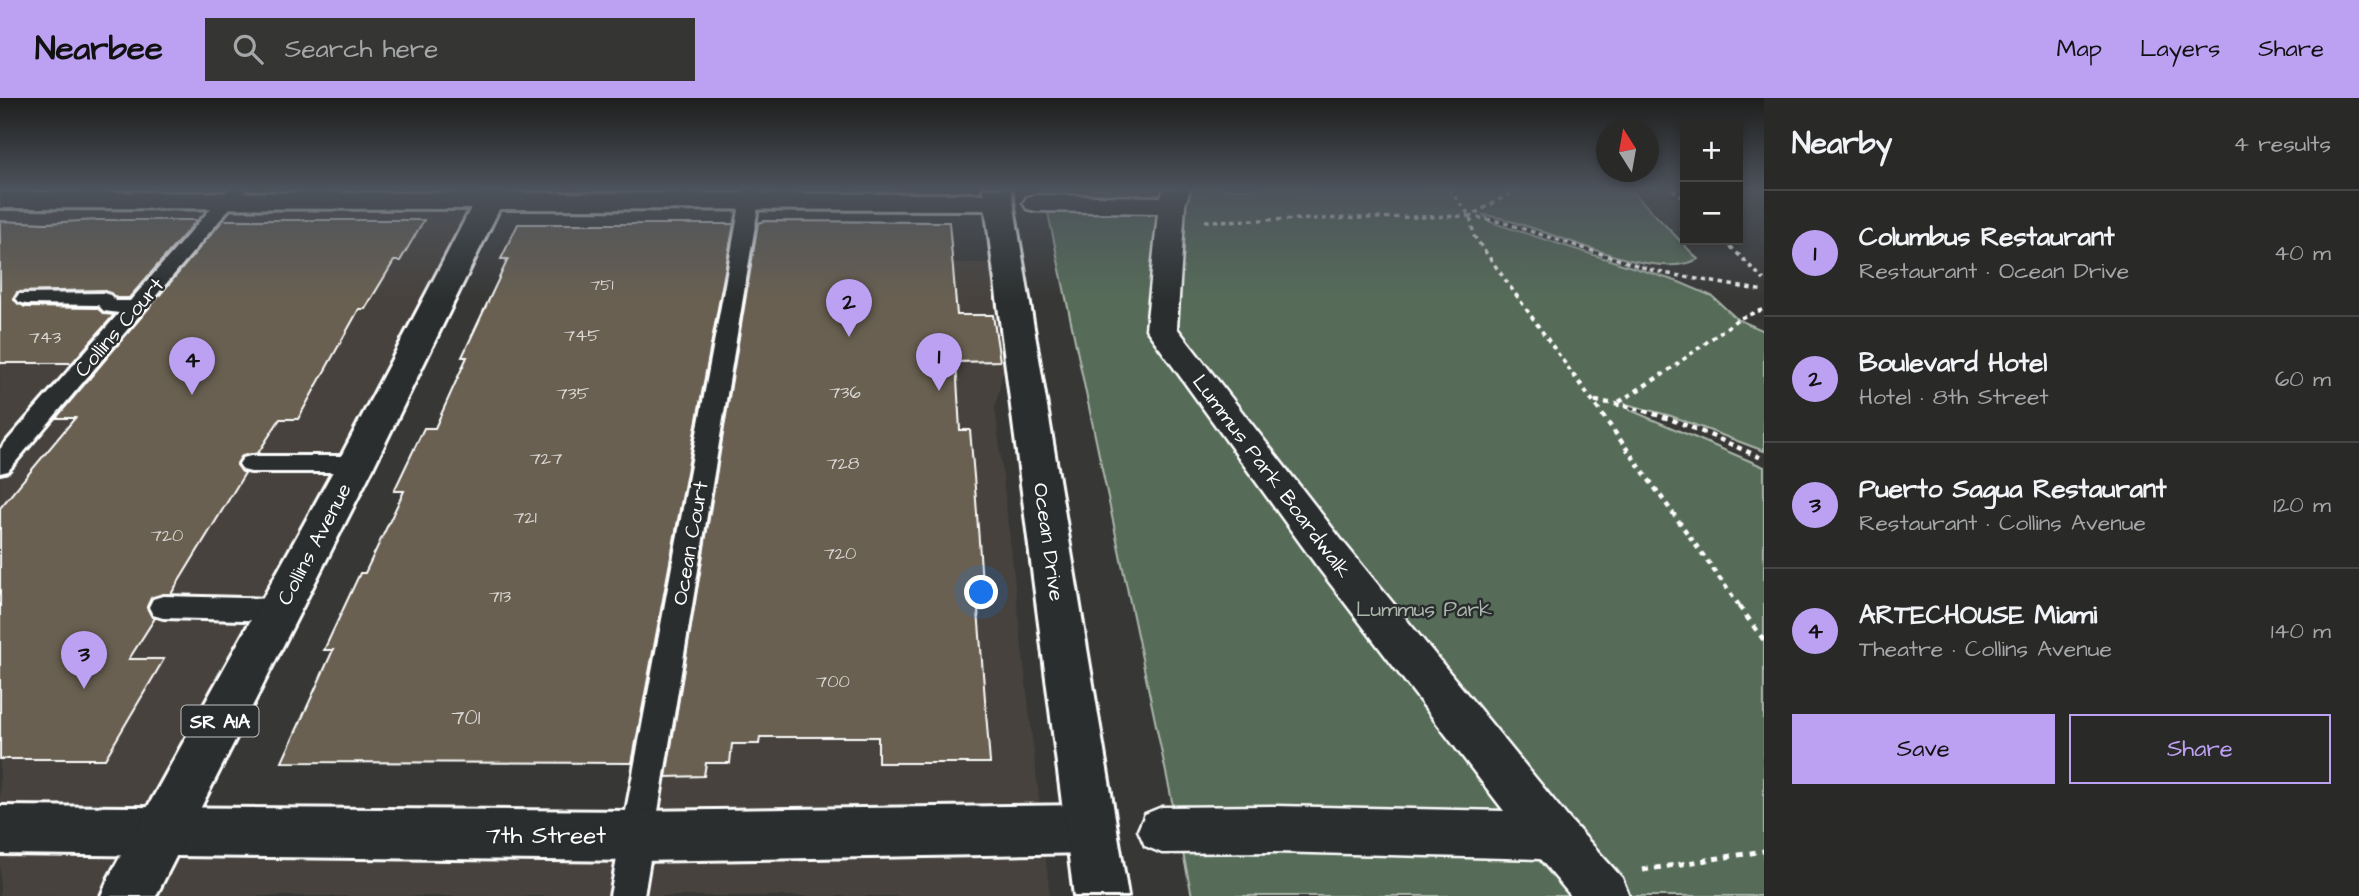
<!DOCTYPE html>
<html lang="en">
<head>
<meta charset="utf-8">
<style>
	body { margin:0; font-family:"Architects Daughter",sans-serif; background:#353534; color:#f1f3f6 }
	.controls { position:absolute; right:21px; top:21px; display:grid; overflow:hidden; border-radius:0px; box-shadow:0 4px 10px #0003 }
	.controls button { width:63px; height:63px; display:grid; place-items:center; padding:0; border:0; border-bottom:2px solid #454545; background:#292928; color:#f1f3f6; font:35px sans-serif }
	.compass { position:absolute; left:1596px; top:21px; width:63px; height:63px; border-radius:50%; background:#292928; box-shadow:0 4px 10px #0003; rotate:349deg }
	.you { position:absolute; left:982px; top:495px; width:24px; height:24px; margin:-18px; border:5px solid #fff; border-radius:50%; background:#1a73e8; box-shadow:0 0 0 10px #1a73e833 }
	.badge { display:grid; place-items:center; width:46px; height:46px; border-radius:50%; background:#bca0f2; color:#111; font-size:23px; font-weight:700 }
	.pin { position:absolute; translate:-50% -58px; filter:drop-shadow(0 2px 4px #0008) }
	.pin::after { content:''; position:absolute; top:37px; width:24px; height:21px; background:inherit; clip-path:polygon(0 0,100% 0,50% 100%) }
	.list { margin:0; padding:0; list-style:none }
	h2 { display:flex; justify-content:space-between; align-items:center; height:91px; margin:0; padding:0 28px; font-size:30px }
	h2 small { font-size:23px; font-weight:400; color:#a5a6a8 }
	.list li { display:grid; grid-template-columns:46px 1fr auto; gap:21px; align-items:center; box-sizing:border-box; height:126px; padding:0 28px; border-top:2px solid #454545 }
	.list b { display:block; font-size:26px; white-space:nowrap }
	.list p { margin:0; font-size:23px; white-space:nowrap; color:#a5a6a8 }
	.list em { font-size:23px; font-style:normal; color:#a5a6a8 }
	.actions { display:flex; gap:14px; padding:21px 28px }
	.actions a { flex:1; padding:16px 0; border:2px solid #bca0f2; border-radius:0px; text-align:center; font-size:24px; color:#bca0f2 }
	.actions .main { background:#bca0f2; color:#111 }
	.icon { flex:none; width:38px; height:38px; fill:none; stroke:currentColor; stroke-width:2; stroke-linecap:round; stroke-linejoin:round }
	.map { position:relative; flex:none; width:1764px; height:798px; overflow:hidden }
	header { display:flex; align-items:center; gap:42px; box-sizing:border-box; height:98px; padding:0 35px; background:#bca0f2; color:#111 }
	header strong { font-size:33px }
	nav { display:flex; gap:38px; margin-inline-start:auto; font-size:24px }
	.search { width:490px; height:63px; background:#353534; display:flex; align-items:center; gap:18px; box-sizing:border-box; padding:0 24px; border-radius:0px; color:#a5a6a8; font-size:26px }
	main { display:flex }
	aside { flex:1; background:#292928 }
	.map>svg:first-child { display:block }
	.built { fill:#46433d }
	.green { fill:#576c58; stroke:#abb6ac; stroke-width:2 }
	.building { fill:#696051; stroke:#fff; stroke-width:2 }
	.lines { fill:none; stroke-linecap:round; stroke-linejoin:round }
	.service-casing { stroke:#fff; stroke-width:6 }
	.pedestrian-casing { stroke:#fff; stroke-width:5 }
	.minor-casing { stroke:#fff; stroke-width:6 }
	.tertiary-casing { stroke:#fff; stroke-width:6 }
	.primary-casing { stroke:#fff; stroke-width:6 }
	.path-far2 { stroke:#fff; stroke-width:3.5; stroke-dasharray:4.5 4.5; stroke-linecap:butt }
	.path-far1 { stroke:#fff; stroke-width:4.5; stroke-dasharray:5 5; stroke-linecap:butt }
	.path { stroke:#fff; stroke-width:5; stroke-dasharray:6 6; stroke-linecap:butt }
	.service { fill:#2a2d2e; fill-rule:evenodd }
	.pedestrian { fill:#2a2d2e; fill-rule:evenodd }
	.minor { fill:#2a2d2e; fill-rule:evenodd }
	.tertiary { fill:#2a2d2e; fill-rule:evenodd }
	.primary { fill:#2a2d2e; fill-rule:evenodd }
	.labels { text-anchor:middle; stroke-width:5; stroke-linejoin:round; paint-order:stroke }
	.far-number-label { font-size:16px; fill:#dad7d4 }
	.number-label { font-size:18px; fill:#dad7d4 }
	.shield { fill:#2a2d2e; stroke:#bfc0c0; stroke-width:2 }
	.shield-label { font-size:19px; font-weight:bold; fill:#fff }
	.street-label { font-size:21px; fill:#fff; stroke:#2a2d2e }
	.park-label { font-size:21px; fill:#abb6ac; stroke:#2a2d2e }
	.near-number-label { font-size:21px; fill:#dad7d4 }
	.near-street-label { font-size:24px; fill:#fff; stroke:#2a2d2e }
</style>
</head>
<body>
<header>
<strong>Nearbee</strong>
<div class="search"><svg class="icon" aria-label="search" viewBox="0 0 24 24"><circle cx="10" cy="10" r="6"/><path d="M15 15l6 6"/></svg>Search here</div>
<nav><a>Map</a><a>Layers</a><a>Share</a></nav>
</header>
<main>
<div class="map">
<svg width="1764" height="798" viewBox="0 0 1764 798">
	<rect width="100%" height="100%" fill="#373735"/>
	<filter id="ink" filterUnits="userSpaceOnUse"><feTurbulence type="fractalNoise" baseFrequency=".0143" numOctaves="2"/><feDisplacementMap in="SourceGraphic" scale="14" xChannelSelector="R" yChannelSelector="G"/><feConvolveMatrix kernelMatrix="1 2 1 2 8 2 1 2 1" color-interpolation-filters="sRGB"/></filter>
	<g filter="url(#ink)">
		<polygon class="built" points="0,91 230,91 227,94 242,94 245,91 983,91 983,95 506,95 142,741 653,766 746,164 995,165 1007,258 995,309 1050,798 0,798"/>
		<path class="green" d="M1043 91H1630L1698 161C1650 187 1538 124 1484 117L1490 124 1679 184 1712 198 1737 221 1764 233V353L1671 318 1626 306 1630 312 1764 369V798H1192Z"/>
		<g class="building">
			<polygon points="98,122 197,122 129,200 117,200 103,192 17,194 14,202 25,209 97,210 104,216 114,217 72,265 0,265 0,123 46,125"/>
			<polygon points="223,122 424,122 400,163 394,163 365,211 359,211 298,321 280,321 258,355 241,359 237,367 245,375 171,496 151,500 147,510 155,520 129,561 164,561 105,661 0,661 0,410 75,320 56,320"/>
			<polygon points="764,123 949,124 957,217 993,217 1000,263 956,264 960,332 970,332 976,402 984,512 978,512 990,665 878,665 878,639 760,639 759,646 732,646 730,665 706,665 704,678 666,679 758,125"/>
			<polygon points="518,126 734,126 632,665 282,664 333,552 324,552 360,475 365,475 404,393 394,393 424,330 435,330 467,259 462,259 508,161 501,161"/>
		</g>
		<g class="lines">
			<defs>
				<g id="service">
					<polygon points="228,91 246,91 8,373 0,375 0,351 119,215 104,213 98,207 26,206 19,204 16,200 19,196 103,195 110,197 116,203 130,203"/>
					<polygon points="743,91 761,91 644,798 610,798"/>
					<polygon points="251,358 356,358 364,360 368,366 364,372 356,374 251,374 243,372 239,366 243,360"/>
					<polygon points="163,498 280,501 290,504 294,512 290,520 280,523 163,520 153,517 149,509 153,501"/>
				</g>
				<polygon id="pedestrian" points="1164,91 1190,91 1185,107 1177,230 1344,445 1569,721 1622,780 1629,798 1571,798 1540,761 1274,754 1162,755 1145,748 1138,732 1145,716 1162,709 1274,708 1504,713 1316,467 1146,231 1158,115 1036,113 1027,111 1023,105 1027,99 1036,97 1161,99"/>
				<g id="minor">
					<polygon points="0,94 999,96 1009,98 1013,104 1009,110 999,112 0,110"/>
					<polygon points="1091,707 1109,714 1116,731 1109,748 1091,755 638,763 0,756 0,708 638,713"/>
				</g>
				<polygon id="tertiary" points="983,91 1011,91 1128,798 1074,798"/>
				<polygon id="primary" points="481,91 509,91 375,366 156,798 101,798 109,779 337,366"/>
			</defs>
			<use href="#service" class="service-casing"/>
			<use href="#pedestrian" class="pedestrian-casing"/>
			<use href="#minor" class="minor-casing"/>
			<use href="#tertiary" class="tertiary-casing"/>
			<use href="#primary" class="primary-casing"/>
			<g class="path-far2">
				<polyline points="1449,91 1470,118 1474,138 1574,278"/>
				<polyline points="1518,91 1470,118 1502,124 1658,174 1764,193"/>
				<polyline points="1673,91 1685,103"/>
				<polyline points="1205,123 1469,118"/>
				<polyline points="1724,142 1764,182"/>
				<polyline points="1661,278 1738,221 1764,211"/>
			</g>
			<g class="path-far1">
				<polyline points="1573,276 1741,510"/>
				<path d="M1595 303C1656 310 1709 337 1764 361"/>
				<polyline points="1619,304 1663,276"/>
			</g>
			<g class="path">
				<polyline points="1739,508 1764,542"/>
				<polyline points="1643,772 1764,753"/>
			</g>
			<use href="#service" class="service"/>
			<use href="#pedestrian" class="pedestrian"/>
			<use href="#minor" class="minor"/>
			<use href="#tertiary" class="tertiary"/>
			<use href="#primary" class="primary"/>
		</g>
	</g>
	<linearGradient id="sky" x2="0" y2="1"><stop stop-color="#1e1e1d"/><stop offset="0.45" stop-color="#4d535c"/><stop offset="1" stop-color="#4d535c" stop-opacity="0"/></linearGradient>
	<rect width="1764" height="203" fill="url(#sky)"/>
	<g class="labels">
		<g class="far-number-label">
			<text x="602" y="192">751</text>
		</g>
		<g class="number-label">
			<text x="582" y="243">745</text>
			<text x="45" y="245">743</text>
			<text x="845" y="300">736</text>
			<text x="573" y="301">735</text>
			<text x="546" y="366">727</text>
			<text x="843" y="371">728</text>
			<text x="525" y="425">721</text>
			<text x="167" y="443">720</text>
			<text x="840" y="461">720</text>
			<text x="500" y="504">713</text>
			<text x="833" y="589">700</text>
		</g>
		<rect class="shield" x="181.5" y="607.5" width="77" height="31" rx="5"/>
		<g class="shield-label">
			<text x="220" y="630">SR A1A</text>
		</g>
		<g class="street-label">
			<text transform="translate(119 229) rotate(-49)" y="7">Collins Court</text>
			<text transform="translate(1272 378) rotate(53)" y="7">Lummus Park Boardwalk</text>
			<text transform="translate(1049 444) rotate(82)" y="7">Ocean Drive</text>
			<text transform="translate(690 445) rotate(-80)" y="7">Ocean Court</text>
			<text transform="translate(314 446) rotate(-62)" y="7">Collins Avenue</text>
		</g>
		<g class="park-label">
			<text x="1424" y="518">Lummus Park</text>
		</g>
		<g class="near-number-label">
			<text x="466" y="626">701</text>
		</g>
		<g class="near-street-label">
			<text x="546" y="745">7th Street</text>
		</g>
	</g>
</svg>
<div class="controls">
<button>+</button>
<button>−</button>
</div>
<svg class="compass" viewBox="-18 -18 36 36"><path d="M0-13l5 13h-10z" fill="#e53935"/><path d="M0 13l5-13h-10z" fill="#a5a6a8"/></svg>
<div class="you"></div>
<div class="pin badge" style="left:939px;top:293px">1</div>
<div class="pin badge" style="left:849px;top:239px">2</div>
<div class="pin badge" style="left:84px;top:591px">3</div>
<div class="pin badge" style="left:192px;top:297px">4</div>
</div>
<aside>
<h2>Nearby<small>4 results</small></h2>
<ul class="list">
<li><span class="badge">1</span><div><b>Columbus Restaurant</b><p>Restaurant · Ocean Drive</p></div><em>40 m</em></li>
<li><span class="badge">2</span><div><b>Boulevard Hotel</b><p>Hotel · 8th Street</p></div><em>60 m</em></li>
<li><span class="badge">3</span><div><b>Puerto Sagua Restaurant</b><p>Restaurant · Collins Avenue</p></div><em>120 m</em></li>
<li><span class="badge">4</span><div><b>ARTECHOUSE Miami</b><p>Theatre · Collins Avenue</p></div><em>140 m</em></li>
</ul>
<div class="actions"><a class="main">Save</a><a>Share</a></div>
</aside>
</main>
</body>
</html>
